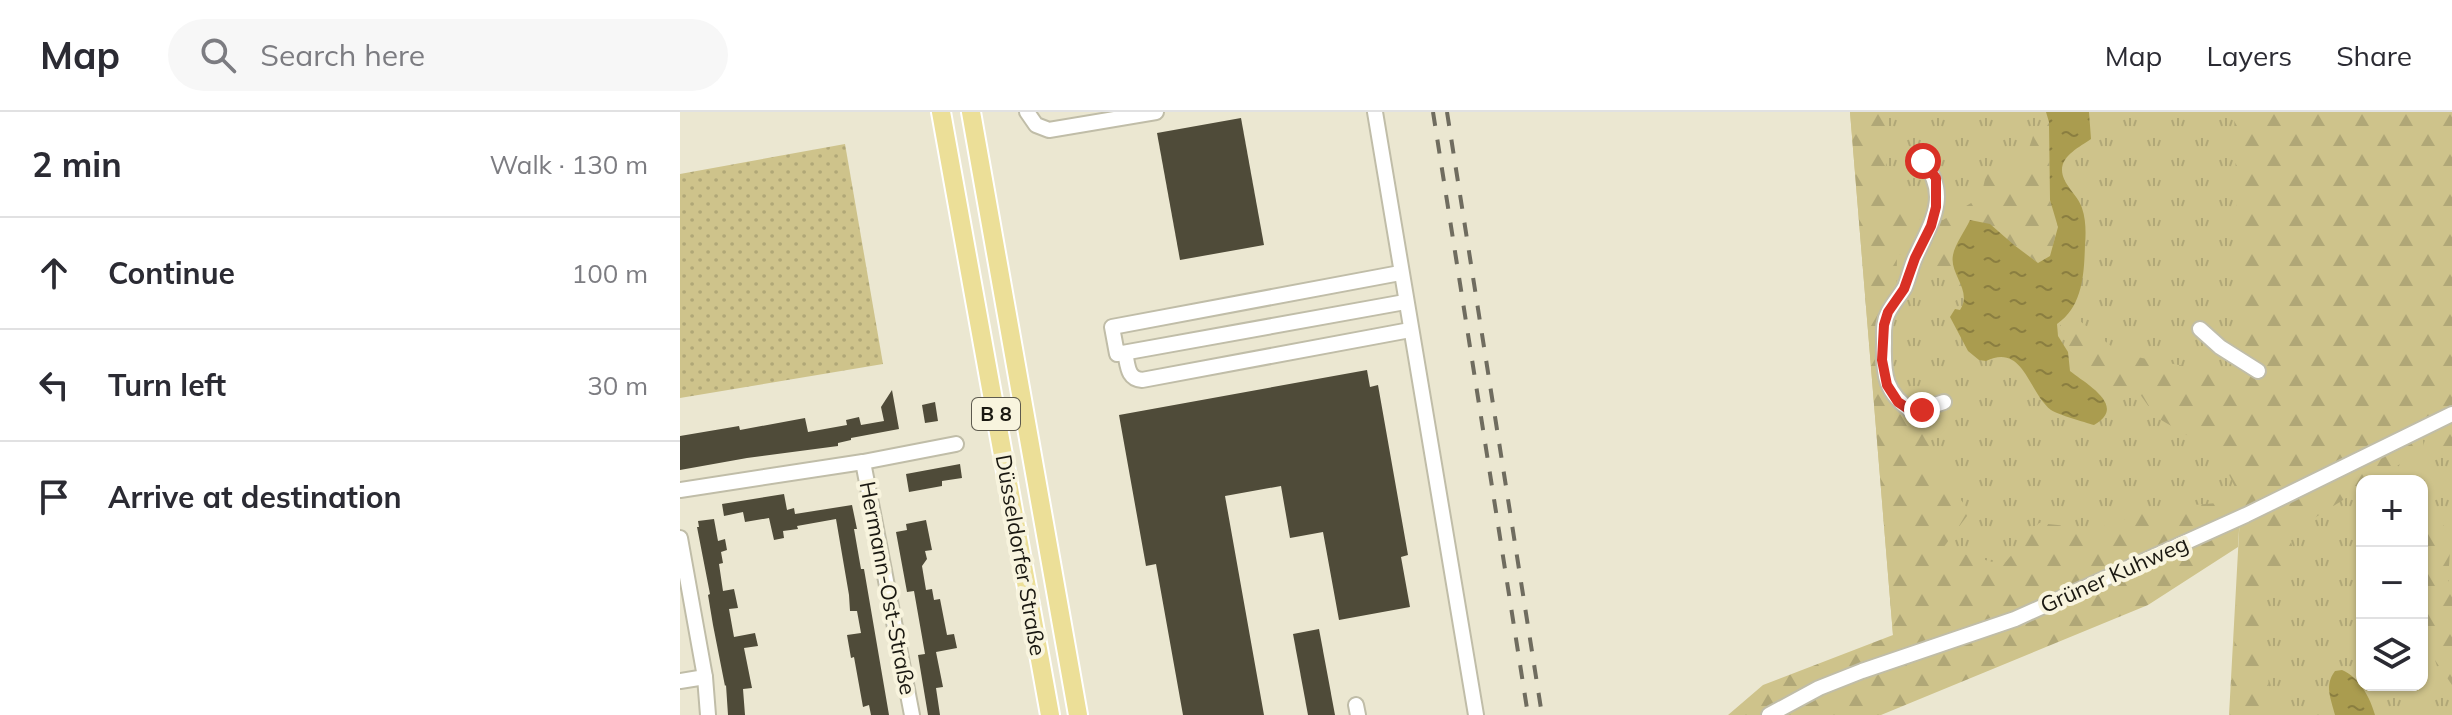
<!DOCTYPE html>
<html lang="en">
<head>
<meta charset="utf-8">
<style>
	body { margin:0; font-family:Mulish,sans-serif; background:#f7f7f7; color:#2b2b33 }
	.controls { position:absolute; right:24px; bottom:24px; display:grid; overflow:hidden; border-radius:16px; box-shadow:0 2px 6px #0004 }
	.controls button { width:72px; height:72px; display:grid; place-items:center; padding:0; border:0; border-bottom:2px solid #e1e1e2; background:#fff; color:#2b2b33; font:40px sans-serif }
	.stop { position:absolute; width:24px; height:24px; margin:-18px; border:6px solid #d93025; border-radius:50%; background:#fff }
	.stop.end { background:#d93025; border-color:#fff; box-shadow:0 2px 8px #0008 }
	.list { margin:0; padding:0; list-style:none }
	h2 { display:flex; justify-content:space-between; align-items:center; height:104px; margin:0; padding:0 32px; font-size:34px }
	h2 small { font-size:26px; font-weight:400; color:#7c7c81 }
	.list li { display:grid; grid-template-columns:52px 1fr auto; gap:24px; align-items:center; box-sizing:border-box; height:112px; padding:0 32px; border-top:2px solid #e1e1e2 }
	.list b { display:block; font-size:30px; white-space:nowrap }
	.list em { font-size:26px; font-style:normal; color:#7c7c81 }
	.icon { flex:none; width:44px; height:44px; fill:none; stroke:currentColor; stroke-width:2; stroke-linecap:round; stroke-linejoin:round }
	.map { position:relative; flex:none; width:1772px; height:603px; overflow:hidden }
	header { display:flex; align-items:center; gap:48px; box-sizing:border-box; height:112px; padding:0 40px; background:#fff; border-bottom:2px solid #e1e1e2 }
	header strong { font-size:38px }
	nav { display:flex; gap:44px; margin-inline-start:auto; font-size:28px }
	.search { width:560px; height:72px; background:#f7f7f7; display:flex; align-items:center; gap:20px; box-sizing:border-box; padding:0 28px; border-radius:44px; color:#7c7c81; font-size:30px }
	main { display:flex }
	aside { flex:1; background:#fff }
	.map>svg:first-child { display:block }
	.grass { fill:url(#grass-tufts); fill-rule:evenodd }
	.forest { fill:url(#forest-firs) }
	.park { fill:url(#park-dots) }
	.water { fill:url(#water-ripples) }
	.building { fill:#4f4b39 }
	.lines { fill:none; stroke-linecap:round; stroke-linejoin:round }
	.minor-casing { stroke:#c0bda8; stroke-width:18 }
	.major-casing { stroke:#fff; stroke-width:22 }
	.minor { stroke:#fff; stroke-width:14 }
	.major { stroke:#ecdf98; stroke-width:18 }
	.rail { stroke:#6f6c5f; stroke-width:4; stroke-dasharray:14 14; stroke-linecap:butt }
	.route { stroke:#d93025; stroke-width:10 }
	.labels { text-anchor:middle; stroke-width:8; stroke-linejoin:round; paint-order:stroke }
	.shield { fill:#f8f4de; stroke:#5d5a4e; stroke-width:2 }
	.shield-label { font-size:20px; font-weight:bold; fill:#1a1811 }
	.street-label { font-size:22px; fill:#1a1811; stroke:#f8f4de }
</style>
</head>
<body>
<header>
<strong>Map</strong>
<div class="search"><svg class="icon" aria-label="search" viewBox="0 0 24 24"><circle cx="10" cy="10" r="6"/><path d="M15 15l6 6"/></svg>Search here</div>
<nav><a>Map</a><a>Layers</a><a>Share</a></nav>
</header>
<main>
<aside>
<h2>2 min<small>Walk · 130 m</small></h2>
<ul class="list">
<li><svg class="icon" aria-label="ahead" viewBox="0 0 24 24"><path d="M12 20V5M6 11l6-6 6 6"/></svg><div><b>Continue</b></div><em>100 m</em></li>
<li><svg class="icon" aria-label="left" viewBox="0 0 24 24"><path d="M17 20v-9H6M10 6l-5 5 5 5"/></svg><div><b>Turn left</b></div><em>30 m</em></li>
<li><svg class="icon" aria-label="arrive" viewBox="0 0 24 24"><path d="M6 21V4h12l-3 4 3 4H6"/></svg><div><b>Arrive at destination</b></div></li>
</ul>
</aside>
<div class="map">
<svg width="1772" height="603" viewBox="0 0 1772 603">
	<defs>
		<pattern id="grass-tufts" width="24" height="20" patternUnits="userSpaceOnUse" patternTransform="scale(2)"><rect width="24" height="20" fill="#cec38b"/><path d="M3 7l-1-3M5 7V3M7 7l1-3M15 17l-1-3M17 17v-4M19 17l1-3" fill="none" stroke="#b0a777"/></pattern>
		<pattern id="forest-firs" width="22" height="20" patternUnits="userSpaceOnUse" patternTransform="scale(2)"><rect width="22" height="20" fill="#cec38b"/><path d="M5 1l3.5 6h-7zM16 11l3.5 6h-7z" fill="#b0a777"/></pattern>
		<pattern id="park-dots" width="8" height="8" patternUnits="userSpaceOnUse" patternTransform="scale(2)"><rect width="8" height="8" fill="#cec38b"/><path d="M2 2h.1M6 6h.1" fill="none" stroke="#b0a777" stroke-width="1.8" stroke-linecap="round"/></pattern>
		<pattern id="water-ripples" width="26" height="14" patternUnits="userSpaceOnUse" patternTransform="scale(2)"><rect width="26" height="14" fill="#aa9c4f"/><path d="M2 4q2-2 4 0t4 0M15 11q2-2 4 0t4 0" fill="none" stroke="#8a7e40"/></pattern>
	</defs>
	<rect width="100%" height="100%" fill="#ebe7d1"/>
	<path class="grass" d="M1170 0H1772V603H1549L1560 403 1213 523ZM1682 369H1742V573H1682Z"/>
	<g class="forest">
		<polygon points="1170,0 1209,0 1205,68 1240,108 1263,108 1301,85 1307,58 1341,60 1356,15 1369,10 1370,88 1378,115 1370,144 1358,151 1334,133 1288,180 1275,189 1260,157 1249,159 1233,157 1230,143 1217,142 1216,204 1199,232 1203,273 1234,304 1250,330 1250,347 1290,400 1263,436 1323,453 1359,411 1415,417 1480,396 1537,391 1560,402 1558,435 1468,493 1201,603 1048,603 1083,573 1213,523"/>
		<polygon points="1554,0 1772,0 1772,298 1567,400 1539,342 1476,305 1455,275 1425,282 1393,258 1391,237 1381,223 1380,213 1395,205 1441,242 1562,265"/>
		<polygon points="1772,304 1772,347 1765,349 1746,317"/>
		<polygon points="1742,321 1744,337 1693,369 1682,369 1682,376 1609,422 1615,445 1584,472 1590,603 1550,603 1562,409"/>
		<polygon points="1756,403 1771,424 1768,468 1772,477 1772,573 1742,529 1742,409"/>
		<polygon points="1641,574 1649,603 1627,603"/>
	</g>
	<polygon class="park" points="165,32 203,252 0,286 0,62"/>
	<g class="water">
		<path d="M1366 0H1409L1411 27C1400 35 1382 43 1382 58 1382 72 1398 83 1402 96 1406 108 1406 121 1405 133 1404 162 1403 194 1377 212L1378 224 1388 240 1390 259C1406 272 1448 294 1414 313 1404 310 1379 303 1371 298 1348 280 1344 231 1306 249L1299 248 1288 239 1270 205 1275 197 1280 198C1293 179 1269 162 1273 143 1275 132 1285 119 1290 108L1310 112 1334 133 1358 151 1370 144 1378 115 1370 88 1369 10Z"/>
		<path d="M1662 558C1679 565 1690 585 1695 603H1655C1651 587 1644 573 1655 559Z"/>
	</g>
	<g class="building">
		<polygon points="561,6 584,133 500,148 477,21"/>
		<polygon points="687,258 690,275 698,273 728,443 721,445 730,495 659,508 643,420 610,426 601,374 545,384 584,603 503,603 476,452 466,454 439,303"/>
		<polygon points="212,278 219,317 171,326 171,328 158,331 158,334 67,346 0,358 0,324 59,314 60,318 125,306 128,320 167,313 166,308 179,305 181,313 204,309 201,295"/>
		<polygon points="255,290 258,309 245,311 242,293"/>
		<polygon points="280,352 282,366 262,369 262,374 229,380 226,362"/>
		<polygon points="104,382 107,398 114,396 115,402 172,393 177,417 174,417 181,457 184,457 209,603 191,603 189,593 183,595 174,545 171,546 167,523 181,521 177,499 170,499 169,483 156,407 117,414 118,417 103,419 104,426 94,428 89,406 65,410 63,400 44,404 42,392"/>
		<polygon points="34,407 38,429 45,427 47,438 41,440 43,451 39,452 43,479 54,477 58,496 49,497 54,525 75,521 78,534 64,536 72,576 63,577 65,603 48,603 46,573 45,574 33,513 28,483 30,482 17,415 19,415 18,409"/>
		<polygon points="246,408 252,438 245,439 247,447 242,454 246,478 252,477 254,488 260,487 267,523 274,522 277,536 256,540 263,575 256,576 260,603 248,603 238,543 245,542 234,479 227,480 216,420 227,418 226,412"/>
		<polygon points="639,517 655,603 628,603 613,522"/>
	</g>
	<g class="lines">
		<defs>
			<g id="minor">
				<polyline points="347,0 356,13 369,18 476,0"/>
				<polyline points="695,0 796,603"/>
				<path d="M1243 49C1271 83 1251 111 1235 146 1231 155 1229 165 1225 175 1220 184 1213 191 1208 201 1203 210 1204 220 1204 231 1203 263 1205 281 1233 300L1264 290"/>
				<polyline points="720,161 432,215 437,242 725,190"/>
				<polyline points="1520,217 1540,235 1578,259"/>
				<path d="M445 241C448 253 447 267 462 268L730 218"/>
				<polyline points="183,350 232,603"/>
				<polyline points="0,378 183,350 276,332"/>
				<polyline points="0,426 25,565 28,603"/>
				<polyline points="0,569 25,565"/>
				<polyline points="676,593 678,603"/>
				<polyline points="1089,603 1139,576 1182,559 1335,507 1566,403 1772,302"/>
			</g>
			<g id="major">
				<polyline points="261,0 370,603"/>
				<polyline points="291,0 398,603"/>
			</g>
		</defs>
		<use href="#minor" class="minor-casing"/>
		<use href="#major" class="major-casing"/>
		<use href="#minor" class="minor"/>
		<use href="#major" class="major"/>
		<g class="rail">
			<polyline points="753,0 848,603"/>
			<polyline points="767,0 862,603"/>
		</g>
	</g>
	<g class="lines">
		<polyline class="route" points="1242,298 1233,300 1218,290 1207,273 1202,248 1204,213 1208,200 1224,177 1235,146 1251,114 1256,95 1256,66 1243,49"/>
	</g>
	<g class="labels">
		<rect class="shield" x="292" y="286" width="48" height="32" rx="6"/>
		<g class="shield-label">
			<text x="316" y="309">B 8</text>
		</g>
		<g class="street-label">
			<text transform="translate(341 443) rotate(80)" y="8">Düsseldorfer Straße</text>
			<text transform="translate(1434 462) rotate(-24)" y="8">Grüner Kuhweg</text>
			<text transform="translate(208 476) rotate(79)" y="8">Hermann-Ost-Straße</text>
		</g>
	</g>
</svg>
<div class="controls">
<button>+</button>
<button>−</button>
<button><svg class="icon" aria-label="layers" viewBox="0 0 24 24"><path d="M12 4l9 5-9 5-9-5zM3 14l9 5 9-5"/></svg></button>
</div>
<div class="stop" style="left:1243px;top:49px"></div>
<div class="stop end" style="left:1242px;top:298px"></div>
</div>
</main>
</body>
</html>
